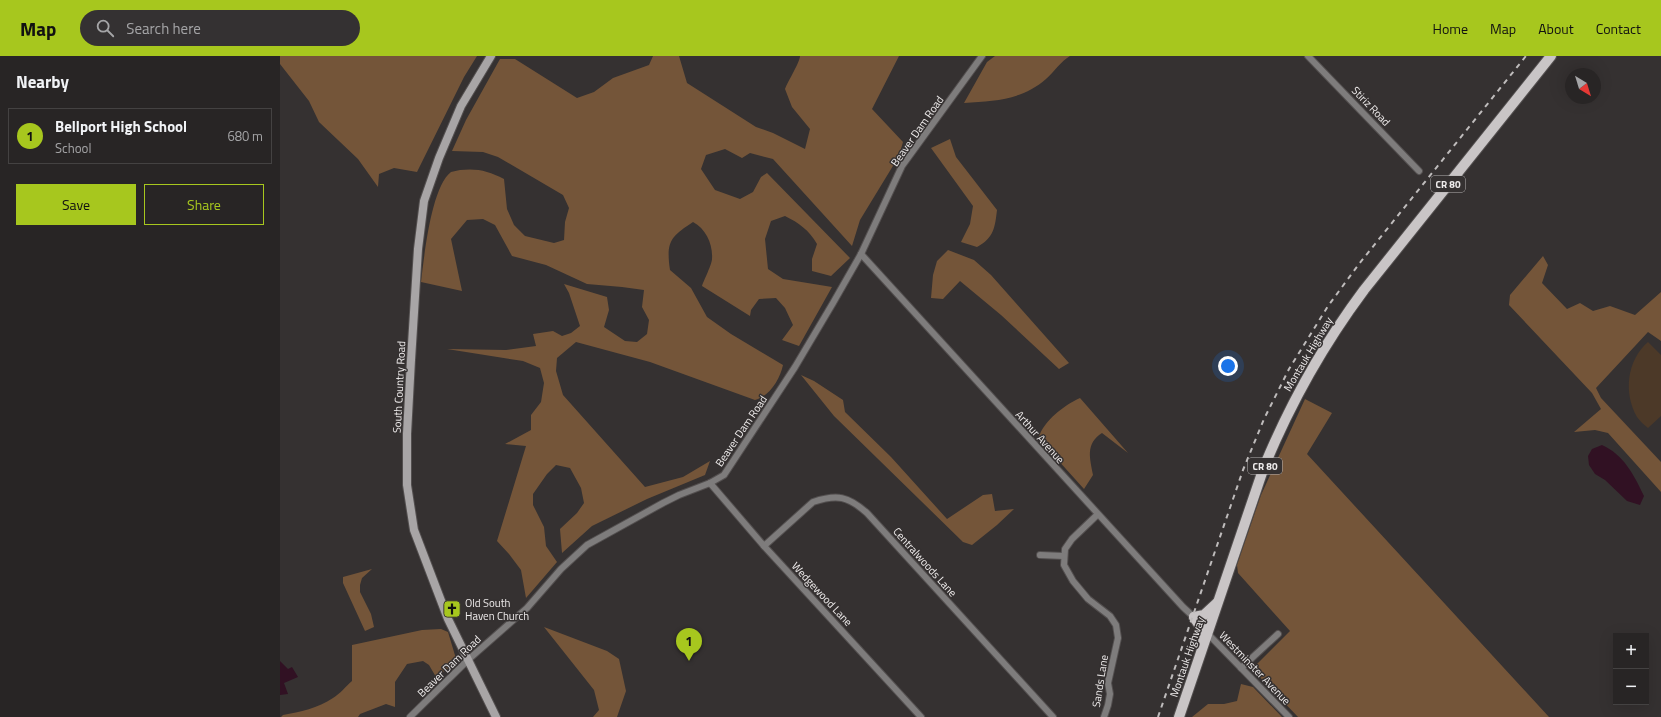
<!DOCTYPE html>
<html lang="en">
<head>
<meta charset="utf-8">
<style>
	body { margin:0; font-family:"Titillium Web",sans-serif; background:#343132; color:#f1f3f6 }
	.controls { position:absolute; right:12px; bottom:12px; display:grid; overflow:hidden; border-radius:0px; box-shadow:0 4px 16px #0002 }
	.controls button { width:36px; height:36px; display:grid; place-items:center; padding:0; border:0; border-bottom:1px solid #444242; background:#282525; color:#f1f3f6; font:20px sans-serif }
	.compass { position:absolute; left:1285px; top:12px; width:36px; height:36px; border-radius:50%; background:#282525; box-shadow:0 4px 16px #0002; rotate:142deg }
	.you { position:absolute; left:948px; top:310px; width:14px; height:14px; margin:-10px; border:3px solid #fff; border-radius:50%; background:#1a73e8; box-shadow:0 0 0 6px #1a73e833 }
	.badge { display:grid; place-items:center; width:26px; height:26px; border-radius:50%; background:#a7c71e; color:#111; font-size:13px; font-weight:700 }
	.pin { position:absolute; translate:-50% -33px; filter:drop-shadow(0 1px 2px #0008) }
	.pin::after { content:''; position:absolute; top:21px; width:14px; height:12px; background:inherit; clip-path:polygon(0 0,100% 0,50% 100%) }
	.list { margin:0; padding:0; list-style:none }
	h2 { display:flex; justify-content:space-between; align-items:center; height:52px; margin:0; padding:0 16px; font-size:17px }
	h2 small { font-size:13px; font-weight:400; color:#a5a5a7 }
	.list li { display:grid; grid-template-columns:26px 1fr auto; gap:12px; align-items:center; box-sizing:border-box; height:56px; margin:0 8px 8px; padding:0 8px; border:1px solid #444242; border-radius:0px }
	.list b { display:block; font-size:15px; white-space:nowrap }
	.list p { margin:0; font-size:13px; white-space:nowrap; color:#a5a5a7 }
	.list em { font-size:13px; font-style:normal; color:#a5a5a7 }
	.actions { display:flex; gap:8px; padding:12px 16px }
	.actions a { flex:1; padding:9px 0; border:1px solid #a7c71e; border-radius:0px; text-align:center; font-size:14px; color:#a7c71e }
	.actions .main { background:#a7c71e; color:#111 }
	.icon { flex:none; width:22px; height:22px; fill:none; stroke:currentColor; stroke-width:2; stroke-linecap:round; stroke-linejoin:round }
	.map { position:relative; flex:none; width:1381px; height:661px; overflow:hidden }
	header { display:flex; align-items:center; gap:24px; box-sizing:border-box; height:56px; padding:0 20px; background:#a7c71e; color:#111 }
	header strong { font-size:19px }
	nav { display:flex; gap:22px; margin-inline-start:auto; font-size:14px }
	.search { width:280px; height:36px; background:#343132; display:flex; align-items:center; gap:10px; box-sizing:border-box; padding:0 14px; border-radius:22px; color:#a5a5a7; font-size:15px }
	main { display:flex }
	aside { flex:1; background:#282525 }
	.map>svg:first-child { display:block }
	.green { fill:#4c3928 }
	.forest { fill:#745539 }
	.water { fill:#311123 }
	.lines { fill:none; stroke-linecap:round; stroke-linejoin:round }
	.minor-casing { stroke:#534f4f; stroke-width:8 }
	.secondary-casing { stroke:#534f4f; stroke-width:10 }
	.primary-casing { stroke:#534f4f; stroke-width:12 }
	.minor { stroke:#7e7c7c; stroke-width:6 }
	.secondary { stroke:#a8a5a6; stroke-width:8 }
	.primary { stroke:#c9c5c6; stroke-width:10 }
	.rail { stroke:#bfbcbc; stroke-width:2; stroke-dasharray:5 5; stroke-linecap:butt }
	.labels { text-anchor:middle; stroke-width:3; stroke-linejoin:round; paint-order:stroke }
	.shield { fill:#353131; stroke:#b7b4b4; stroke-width:1 }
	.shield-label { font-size:10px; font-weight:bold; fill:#efecec }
	.street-label { font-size:11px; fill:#efecec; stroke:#353131 }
	.poi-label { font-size:11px; fill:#efecec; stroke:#353131; text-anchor:start }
</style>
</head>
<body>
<header>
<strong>Map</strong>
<div class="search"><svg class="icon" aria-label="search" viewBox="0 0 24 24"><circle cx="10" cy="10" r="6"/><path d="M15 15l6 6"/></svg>Search here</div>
<nav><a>Home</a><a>Map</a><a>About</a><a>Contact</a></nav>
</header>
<main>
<aside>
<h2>Nearby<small></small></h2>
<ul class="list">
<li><span class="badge">1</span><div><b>Bellport High School</b><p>School</p></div><em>680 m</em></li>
</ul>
<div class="actions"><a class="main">Save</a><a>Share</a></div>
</aside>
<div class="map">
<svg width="1381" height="661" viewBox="0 0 1381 661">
	<rect width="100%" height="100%" fill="#353131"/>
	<path class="green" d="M1368 286 1381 299V360L1368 372C1364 369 1360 365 1357 361 1343 337 1347 304 1368 286Z"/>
	<g class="forest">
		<polygon points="0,0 197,0 184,21 137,116 114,112 99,118 98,131 78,103 39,66 29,45 0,8"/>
		<path d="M373 0H399L407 27 476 71 493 77 525 93 530 73 512 51 505 33C508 25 520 6 520 0H619L592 53 623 86 619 100 580 164 572 190 493 103 470 97 462 102 445 93 426 99 421 113 435 134 460 143 473 136 481 121 487 117 570 202 551 220 532 215V203L537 188C529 174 519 167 505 160L491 165 485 183 488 213 503 223 552 231 519 290 502 284 513 269 505 252 496 242 479 243 471 254 470 260 422 230C424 224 432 208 432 203 433 188 426 173 413 166 390 181 386 186 390 214L411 232 427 261 451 278 503 309C500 323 490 340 475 344L370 306 296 286 277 302 276 315 283 339 365 431 403 421 430 405 425 419 367 443 312 470 282 497 280 473 297 457 304 447 301 432 290 412 276 409 267 418 253 438V449L264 471 266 490 277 506 246 542 241 514 229 498 217 485 246 390 225 388 251 374V359L261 346 264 327 260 312 243 305 167 293 226 294 256 290 253 278 273 275 282 280 291 277 300 270 289 237 284 228 327 241 329 254 324 271 345 285 357 286 367 278 369 264 362 251 364 234 342 231 307 228 266 209 232 200 215 169 203 163 187 164 171 183 182 235 141 226C144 202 151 131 171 116 174 115 177 115 180 114 197 112 209 115 224 123L227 153 234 169 245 180 274 187 284 184 285 166 289 152 283 139 218 101 203 96 172 95 186 64 220 3H235L297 42 314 36 333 22 369 9Z"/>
		<path d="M715 0H790C781 5 774 16 766 23 742 44 715 45 684 47L707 6Z"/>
		<path d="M670 83 676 101 717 154C715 171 714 182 697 191L681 186 690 168 693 150 651 92Z"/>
		<polygon points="668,194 694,204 711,219 789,307 779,313 721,259 680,225 663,243 651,242 653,219 657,205"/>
		<polygon points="1263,200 1268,209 1262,227 1287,253 1300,247 1313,255 1330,250 1355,259 1381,236 1381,285 1368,276 1316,332 1321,342 1381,406 1381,436 1328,377 1315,374 1294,376 1321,353 1312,337 1229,249 1230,239"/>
		<polygon points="521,319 534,325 563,344 565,356 611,401 667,463 703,439 712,438 715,455 734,453 717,469 692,489 683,486 554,360"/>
		<path d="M800 342 848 397 822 377C805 388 810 402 813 419L804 433 758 382C765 364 783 350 800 342Z"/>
		<polygon points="1025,343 1052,357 1027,398 1269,661 1018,661 972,613 1010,575 958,517 957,509 981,439"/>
		<polygon points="92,513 82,522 80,529 80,536 91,558 94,571 85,575 63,527 63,521"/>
		<polygon points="264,571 327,595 339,603 346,635 337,661 313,661 319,654 314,634"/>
		<path d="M161 573 168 576 177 606 156 621 149 609 143 605 127 608 115 626V651L106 648 80 658 78 661H1L3 659C20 656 38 652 53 642 60 638 66 630 72 625V589L142 574Z"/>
		<polygon points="961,628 973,631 1002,661 912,661 928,648 944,648 957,645"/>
	</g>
	<g class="water">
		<path d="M1322 389C1344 399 1354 419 1364 440L1360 449 1347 445 1325 424 1315 418 1309 409 1308 400 1312 393Z"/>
		<polygon points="0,605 8,613 12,611 18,621 4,627 8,638 0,639"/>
	</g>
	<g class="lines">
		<defs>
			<g id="minor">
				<polyline points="1028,0 1139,115"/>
				<polyline points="581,198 903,551 916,563 930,570"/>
				<polyline points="430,427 484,490 641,661"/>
				<polyline points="817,459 792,483 785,493 784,509 793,525 808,543 830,560 836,569 838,582 828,627 830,638 828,649 824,661"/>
				<path d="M484 490 533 446C557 438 568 440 587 457L773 661"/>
				<polyline points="760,499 784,500"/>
				<polyline points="928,578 1009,661"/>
				<polyline points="961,612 998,578"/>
				<polyline points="130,661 189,603 247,552 281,513 307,489 383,447 399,439 430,427 444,419 515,311 553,247 581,198 622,110 702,0"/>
			</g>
			<polyline id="secondary" points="211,0 181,50 159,102 144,145 138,193 131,304 127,378 127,429 134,474 168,563 216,661"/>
			<g id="primary">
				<polyline points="914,561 921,572 921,587"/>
				<polyline points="914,561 924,559 937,547"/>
				<path d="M899 661 984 411C1010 348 1043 289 1084 234L1271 0"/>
			</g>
		</defs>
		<use href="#minor" class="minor-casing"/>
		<use href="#secondary" class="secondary-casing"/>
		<use href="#primary" class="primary-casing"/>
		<use href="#minor" class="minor"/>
		<use href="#secondary" class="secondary"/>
		<use href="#primary" class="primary"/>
		<polyline class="rail" points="878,661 963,414 984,363 1009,313 1048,250 1079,208 1246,0"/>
	</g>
	<defs>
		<symbol id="church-square" viewBox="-11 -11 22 22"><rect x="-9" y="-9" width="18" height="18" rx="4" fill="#a7c71e" stroke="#353131"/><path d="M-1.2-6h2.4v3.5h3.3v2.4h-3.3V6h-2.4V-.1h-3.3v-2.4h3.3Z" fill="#111"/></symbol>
	</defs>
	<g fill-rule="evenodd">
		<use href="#church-square" x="162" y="543" width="20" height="20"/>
	</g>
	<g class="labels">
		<g class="shield">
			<rect x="1151" y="120" width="34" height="16" rx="3"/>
			<rect x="968" y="402" width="34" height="16" rx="3"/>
		</g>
		<g class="shield-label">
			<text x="1168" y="132">CR 80</text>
			<text x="985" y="414">CR 80</text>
		</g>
		<g class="street-label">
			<text transform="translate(1091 50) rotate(46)" y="4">Stiriz Road</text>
			<text transform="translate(637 75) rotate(-55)" y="4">Beaver Dam Road</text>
			<text transform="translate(1028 298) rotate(-59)" y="4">Montauk Highway</text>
			<text transform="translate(119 331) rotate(-87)" y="4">South Country Road</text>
			<text transform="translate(461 375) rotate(-56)" y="4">Beaver Dam Road</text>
			<text transform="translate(760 381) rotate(48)" y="4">Arthur Avenue</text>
			<text transform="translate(645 506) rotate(48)" y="4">Centralwoods Lane</text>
			<text transform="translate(542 538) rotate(47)" y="4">Wedgewood Lane</text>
			<text transform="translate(907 601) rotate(-71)" y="4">Montauk Highway</text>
			<text transform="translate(169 610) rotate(-44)" y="4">Beaver Dam Road</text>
			<text transform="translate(975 612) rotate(46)" y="4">Westminster Avenue</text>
			<text transform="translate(820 625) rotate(-81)" y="4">Sands Lane</text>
		</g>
		<g class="poi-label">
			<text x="185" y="551">Old South<tspan x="185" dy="13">Haven Church</tspan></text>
		</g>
	</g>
</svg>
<div class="controls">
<button>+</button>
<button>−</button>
</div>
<svg class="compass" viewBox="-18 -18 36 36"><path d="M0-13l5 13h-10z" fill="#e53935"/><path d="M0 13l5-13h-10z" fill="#a5a5a7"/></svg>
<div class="you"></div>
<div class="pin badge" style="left:409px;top:605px">1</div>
</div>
</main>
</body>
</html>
